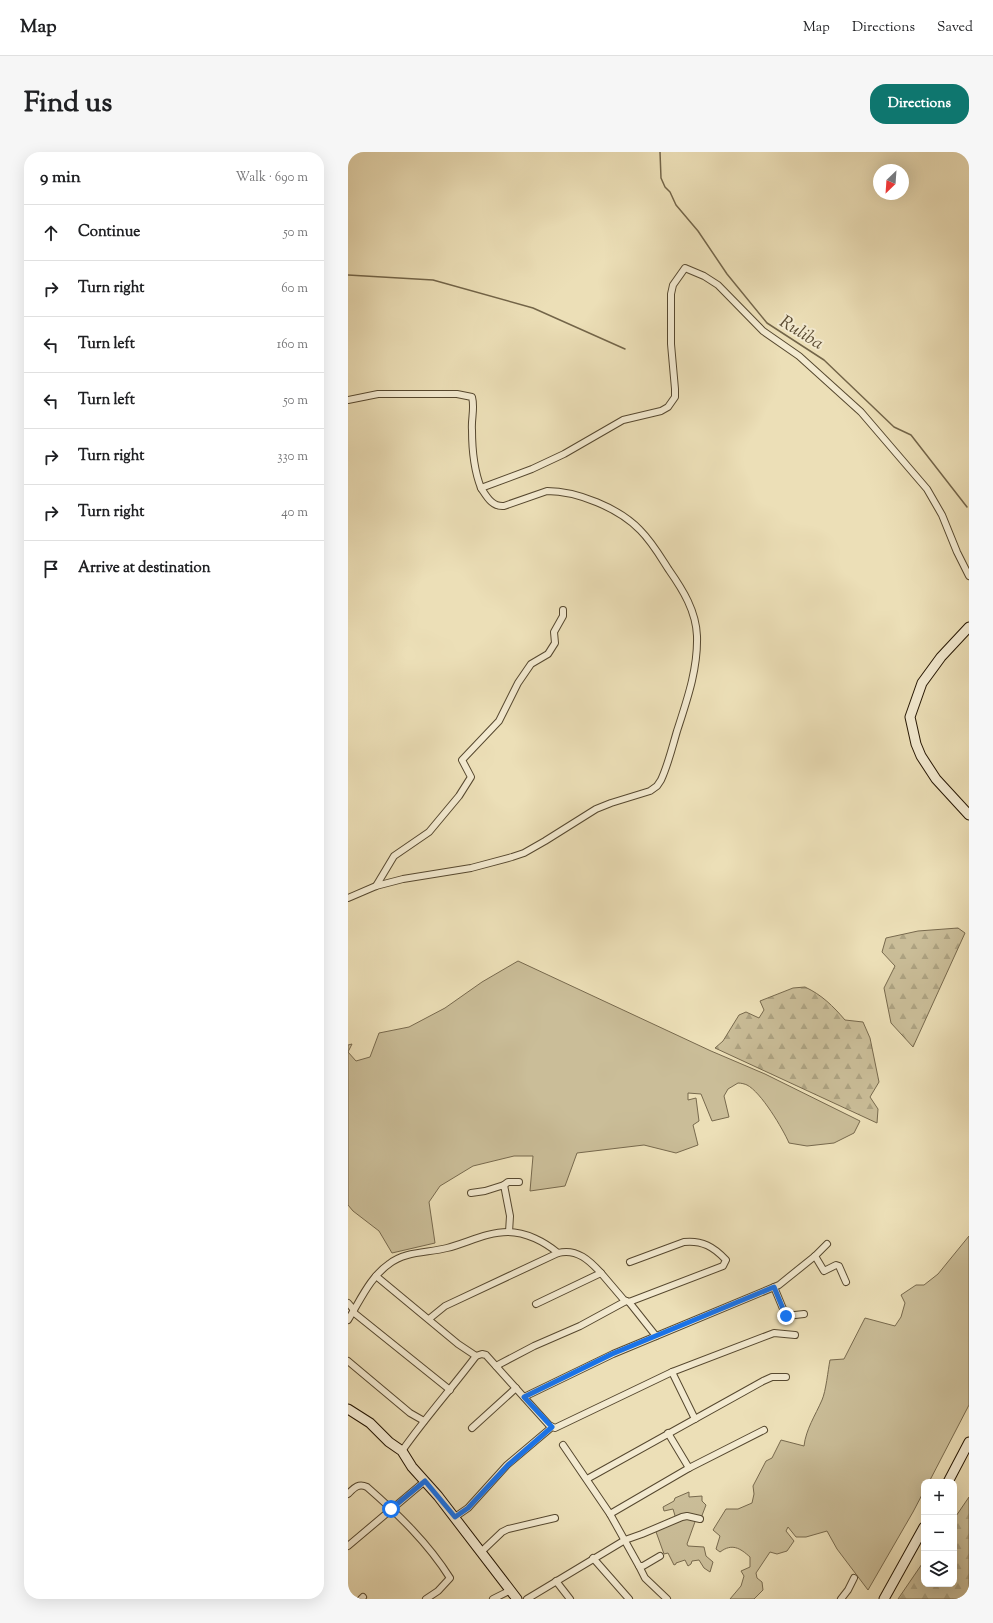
<!DOCTYPE html>
<html lang="en">
<head>
<meta charset="utf-8">
<style>
	body { margin:0; font-family:"Sorts Mill Goudy",serif; background:#f6f6f6; color:#202124 }
	.controls { position:absolute; right:12px; bottom:12px; display:grid; overflow:hidden; border-radius:8px; box-shadow:0 4px 16px #0002 }
	.controls button { width:36px; height:36px; display:grid; place-items:center; padding:0; border:0; border-bottom:1px solid #e0e0e0; background:#fff; color:#202124; font:20px sans-serif }
	.compass { position:absolute; left:525px; top:12px; width:36px; height:36px; border-radius:50%; background:#fff; box-shadow:0 4px 16px #0002; rotate:205deg }
	.stop { position:absolute; width:12px; height:12px; margin:-9px; border:3px solid #1a73e8; border-radius:50%; background:#fff }
	.stop.end { background:#1a73e8; border-color:#fff; box-shadow:0 1px 4px #0008 }
	.list { margin:0; padding:0; list-style:none }
	h2 { display:flex; justify-content:space-between; align-items:center; height:52px; margin:0; padding:0 16px; font-size:17px }
	h2 small { font-size:13px; font-weight:400; color:#757577 }
	.list li { display:grid; grid-template-columns:26px 1fr auto; gap:12px; align-items:center; box-sizing:border-box; height:56px; padding:0 16px; border-top:1px solid #e0e0e0 }
	.list b { display:block; font-size:15px; white-space:nowrap }
	.list em { font-size:13px; font-style:normal; color:#757577 }
	.icon { flex:none; width:22px; height:22px; fill:none; stroke:currentColor; stroke-width:2; stroke-linecap:round; stroke-linejoin:round }
	.map { position:relative; flex:none; width:621px; height:1447px; overflow:hidden; border-radius:16px }
	header { display:flex; align-items:center; gap:24px; box-sizing:border-box; height:56px; padding:0 20px; background:#fff; border-bottom:1px solid #e0e0e0 }
	header strong { font-size:19px }
	nav { display:flex; gap:22px; margin-inline-start:auto; font-size:14px }
	.intro { display:flex; align-items:center; justify-content:space-between; box-sizing:border-box; height:96px; padding:0 24px }
	h1 { margin:0; font-size:28px }
	.button { padding:10px 18px; border-radius:16px; background:#0f766e; color:#fff; font-size:14px; font-weight:700 }
	main { display:flex; gap:24px; padding:0 24px }
	aside { flex:1; background:#fff; border-radius:16px; box-shadow:0 4px 16px #0002 }
	.map>svg:first-child { display:block }
	.green { fill:#cabd98; stroke:#77694d }
	.forest { fill:url(#forest-firs); stroke:#77694d }
	.lines { fill:none; stroke-linecap:round; stroke-linejoin:round }
	.stream { stroke:#736549; stroke-width:1.5 }
	.street-casing { stroke:#56482f; stroke-width:8 }
	.secondary-casing { stroke:#241502; stroke-width:11 }
	.street { stroke:#f3ead0; stroke-width:6 }
	.secondary { stroke:#f3ead0; stroke-width:9 }
	.route { stroke:#1a73e8; stroke-width:5 }
	.labels { text-anchor:middle; stroke-width:4; stroke-linejoin:round; paint-order:stroke }
	.water-label { font-size:18px; font-style:italic; fill:#594a32; stroke:#f3ead0 }
</style>
</head>
<body>
<header>
<strong>Map</strong>
<nav><a>Map</a><a>Directions</a><a>Saved</a></nav>
</header>
<div class="intro"><h1>Find us</h1><a class="button">Directions</a></div>
<main>
<aside>
<h2>9 min<small>Walk · 690 m</small></h2>
<ul class="list">
<li><svg class="icon" aria-label="ahead" viewBox="0 0 24 24"><path d="M12 20V5M6 11l6-6 6 6"/></svg><div><b>Continue</b></div><em>50 m</em></li>
<li><svg class="icon" aria-label="right" viewBox="0 0 24 24"><path d="M7 20v-9h11M14 6l5 5-5 5"/></svg><div><b>Turn right</b></div><em>60 m</em></li>
<li><svg class="icon" aria-label="left" viewBox="0 0 24 24"><path d="M17 20v-9H6M10 6l-5 5 5 5"/></svg><div><b>Turn left</b></div><em>160 m</em></li>
<li><svg class="icon" aria-label="left" viewBox="0 0 24 24"><path d="M17 20v-9H6M10 6l-5 5 5 5"/></svg><div><b>Turn left</b></div><em>50 m</em></li>
<li><svg class="icon" aria-label="right" viewBox="0 0 24 24"><path d="M7 20v-9h11M14 6l5 5-5 5"/></svg><div><b>Turn right</b></div><em>330 m</em></li>
<li><svg class="icon" aria-label="right" viewBox="0 0 24 24"><path d="M7 20v-9h11M14 6l5 5-5 5"/></svg><div><b>Turn right</b></div><em>40 m</em></li>
<li><svg class="icon" aria-label="arrive" viewBox="0 0 24 24"><path d="M6 21V4h12l-3 4 3 4H6"/></svg><div><b>Arrive at destination</b></div></li>
</ul>
</aside>
<div class="map">
<svg width="621" height="1447" viewBox="0 0 621 1447">
	<defs>
		<pattern id="forest-firs" width="22" height="20" patternUnits="userSpaceOnUse"><rect width="22" height="20" fill="#cabd98"/><path d="M5 1l3.5 6h-7zM16 11l3.5 6h-7z" fill="#ada281"/></pattern>
	</defs>
	<rect width="100%" height="100%" fill="#ecdfb7"/>
	<filter id="stains"><feTurbulence type="fractalNoise" baseFrequency=".005" numOctaves="4"/><feColorMatrix values="0 0 0 0 .2 0 0 0 0 .09 0 0 0 0 .02 0 0 0 .5 -.17"/></filter>
	<radialGradient id="worn" r=".72"><stop offset=".6" stop-color="#630" stop-opacity="0"/><stop offset="1" stop-color="#630" stop-opacity=".3"/></radialGradient>
	<g class="green">
		<path d="M170 809 363 899 417 922 512 969 506 981 486 991 459 994 441 991C435 977 413 940 399 933 397 932 393 931 390 931L380 937 376 944 381 965 364 969 353 942 340 941V948L348 946 351 969 345 973 350 993 328 1001 296 993 229 1001 217 1034 182 1039 185 1004H166L125 1014 92 1034 81 1050 87 1091 44 1101 31 1079 5 1059 0 1053V893L4 892 0 900 8 909 22 905 31 881 61 875 97 856 134 830Z"/>
		<path d="M621 1084V1253L581 1330H576V1339L565 1360 520 1438 489 1397 479 1379 458 1385H448L440 1375 438 1379 446 1389 439 1399 429 1402 422 1400 408 1421 409 1426 414 1430 415 1438 406 1447H382L393 1434 396 1424 393 1419 402 1415V1405C392 1396 384 1391 372 1400L368 1397 372 1384 365 1378 378 1357H390L404 1351 406 1342 405 1334 418 1309 424 1306 433 1288 456 1294C458 1277 467 1264 474 1248 478 1239 480 1218 482 1208L496 1207 517 1166 547 1174 553 1165 557 1151 553 1143 568 1133H576L590 1122Z"/>
		<polygon points="341,1340 341,1345 354,1344 354,1349 358,1353 353,1366 328,1367 325,1357 316,1359 315,1355 326,1349 327,1346"/>
		<polygon points="334,1366 348,1367 339,1392 340,1394 356,1395 358,1404 365,1410 362,1420 356,1416 351,1408 344,1409 343,1412 340,1414 337,1408 328,1411 328,1412 326,1413 320,1401 316,1402 307,1377"/>
	</g>
	<g class="forest">
		<polygon points="610,776 617,781 565,895 543,871 536,836 547,814 534,800 538,786 570,779"/>
		<path d="M457 835C474 843 485 854 497 868L515 870 522 886 531 930 522 945 530 957 529 971 367 896 375 889 391 863 398 860 411 866 416 858 412 849 445 836Z"/>
		<polygon points="621,1345 621,1447 550,1447 576,1409 576,1432 606,1432 606,1367"/>
	</g>
	<g class="lines">
		<g class="stream">
			<polyline points="312,0 313,26 317,35 322,40 328,53 350,79 379,122 419,171 476,208 546,275 563,283 619,355"/>
			<polyline points="0,123 85,128 185,156 277,197"/>
		</g>
		<defs>
			<g id="street">
				<path d="M0 248 30 242H109L124 245C127 256 123 267 124 278 124 298 126 318 133 336"/>
				<polyline points="28,734 46,704 81,680 111,644 123,625 114,608 151,569 170,531 183,512 200,502 207,491 206,480 215,464 215,458"/>
				<path d="M0 746 28 734 55 727 123 716 164 705 176 701 197 689 248 657 263 651 302 639 309 634 313 628C320 613 324 596 329 579 339 548 350 517 349 484 348 459 335 438 321 418 312 404 304 390 292 378 271 356 229 339 199 339L156 354C144 355 139 345 133 336L184 317 216 302 275 268 313 259 320 255 327 245V237L323 192V142L325 133 337 116 356 124 370 133 415 179 451 204 513 260 579 337 594 363 609 400 621 424"/>
				<polyline points="156,1033 160,1030 171,1030"/>
				<polyline points="123,1041 137,1039 156,1033 162,1064 161,1080"/>
				<polyline points="467,1104 476,1119 488,1113 491,1114 498,1130"/>
				<path d="M253 1121 276 1148 281 1150 375 1114 378 1108C366 1095 354 1088 336 1090L282 1110"/>
				<polyline points="28,1124 110,1192 128,1204"/>
				<polyline points="426,1135 438,1164 456,1162"/>
				<polyline points="281,1150 308,1184"/>
				<polyline points="0,1151 6,1158"/>
				<polyline points="5,1160 102,1238"/>
				<path d="M81 1167 97 1154 210 1101C229 1096 242 1109 253 1121L188 1152"/>
				<path d="M0 1168C12 1149 22 1125 41 1112 57 1099 80 1101 99 1096 119 1091 139 1080 160 1080 178 1080 197 1090 210 1101"/>
				<polyline points="0,1209 62,1261 76,1269"/>
				<polyline points="148,1214 186,1194 232,1174 278,1149"/>
				<polyline points="324,1220 347,1267"/>
				<polyline points="176,1245 265,1202 431,1133 467,1104 479,1092"/>
				<polyline points="124,1276 168,1236"/>
				<polyline points="320,1281 341,1316"/>
				<polyline points="215,1293 262,1362 291,1414 295,1414 312,1404"/>
				<path d="M54 1299C77 1266 104 1236 128 1204L134 1202 138 1203 201 1273 207 1276 324 1220 426 1181 447 1183"/>
				<polyline points="239,1327 415,1229 424,1225 438,1225"/>
				<path d="M0 1342C6 1336 10 1331 19 1335 50 1362 80 1391 102 1426L90 1439 78 1447"/>
				<polyline points="262,1362 341,1316 416,1278"/>
				<polyline points="107,1365 120,1356 159,1313 204,1275"/>
				<polyline points="0,1394 77,1329"/>
				<polyline points="133,1400 154,1380 160,1377 207,1366"/>
				<polyline points="245,1406 281,1447"/>
				<polyline points="291,1414 297,1426 319,1447"/>
				<polyline points="208,1429 222,1447"/>
				<polyline points="13,1447 15,1445"/>
				<polyline points="145,1447 161,1439"/>
				<polyline points="179,1447 277,1388 294,1382 334,1365 339,1364 352,1367"/>
				<polyline points="493,1447 500,1438 506,1426"/>
			</g>
			<g id="secondary">
				<polyline points="621,475 593,505 574,531 562,565 568,592 573,604 588,627 621,663"/>
				<polyline points="0,1257 22,1271 41,1290 54,1299 64,1315 90,1344 169,1447"/>
				<polyline points="600,1330 621,1290"/>
				<polyline points="536,1447 576,1375"/>
			</g>
		</defs>
		<use href="#street" class="street-casing"/>
		<use href="#secondary" class="secondary-casing"/>
		<use href="#street" class="street"/>
		<use href="#secondary" class="secondary"/>
	</g>
	<g class="lines">
		<polyline class="route" points="43,1357 77,1329 107,1365 120,1356 160,1313 204,1275 176,1245 264,1202 426,1135 438,1164"/>
	</g>
	<g class="labels">
		<g class="water-label">
			<text transform="translate(454 180) rotate(32)" y="6">Ruliba</text>
		</g>
	</g>
	<rect width="100%" height="100%" filter="url(#stains)"/>
	<rect width="100%" height="100%" fill="url(#worn)"/>
</svg>
<div class="controls">
<button>+</button>
<button>−</button>
<button><svg class="icon" aria-label="layers" viewBox="0 0 24 24"><path d="M12 4l9 5-9 5-9-5zM3 14l9 5 9-5"/></svg></button>
</div>
<svg class="compass" viewBox="-18 -18 36 36"><path d="M0-13l5 13h-10z" fill="#e53935"/><path d="M0 13l5-13h-10z" fill="#757577"/></svg>
<div class="stop" style="left:43px;top:1357px"></div>
<div class="stop end" style="left:438px;top:1164px"></div>
</div>
</main>
</body>
</html>
